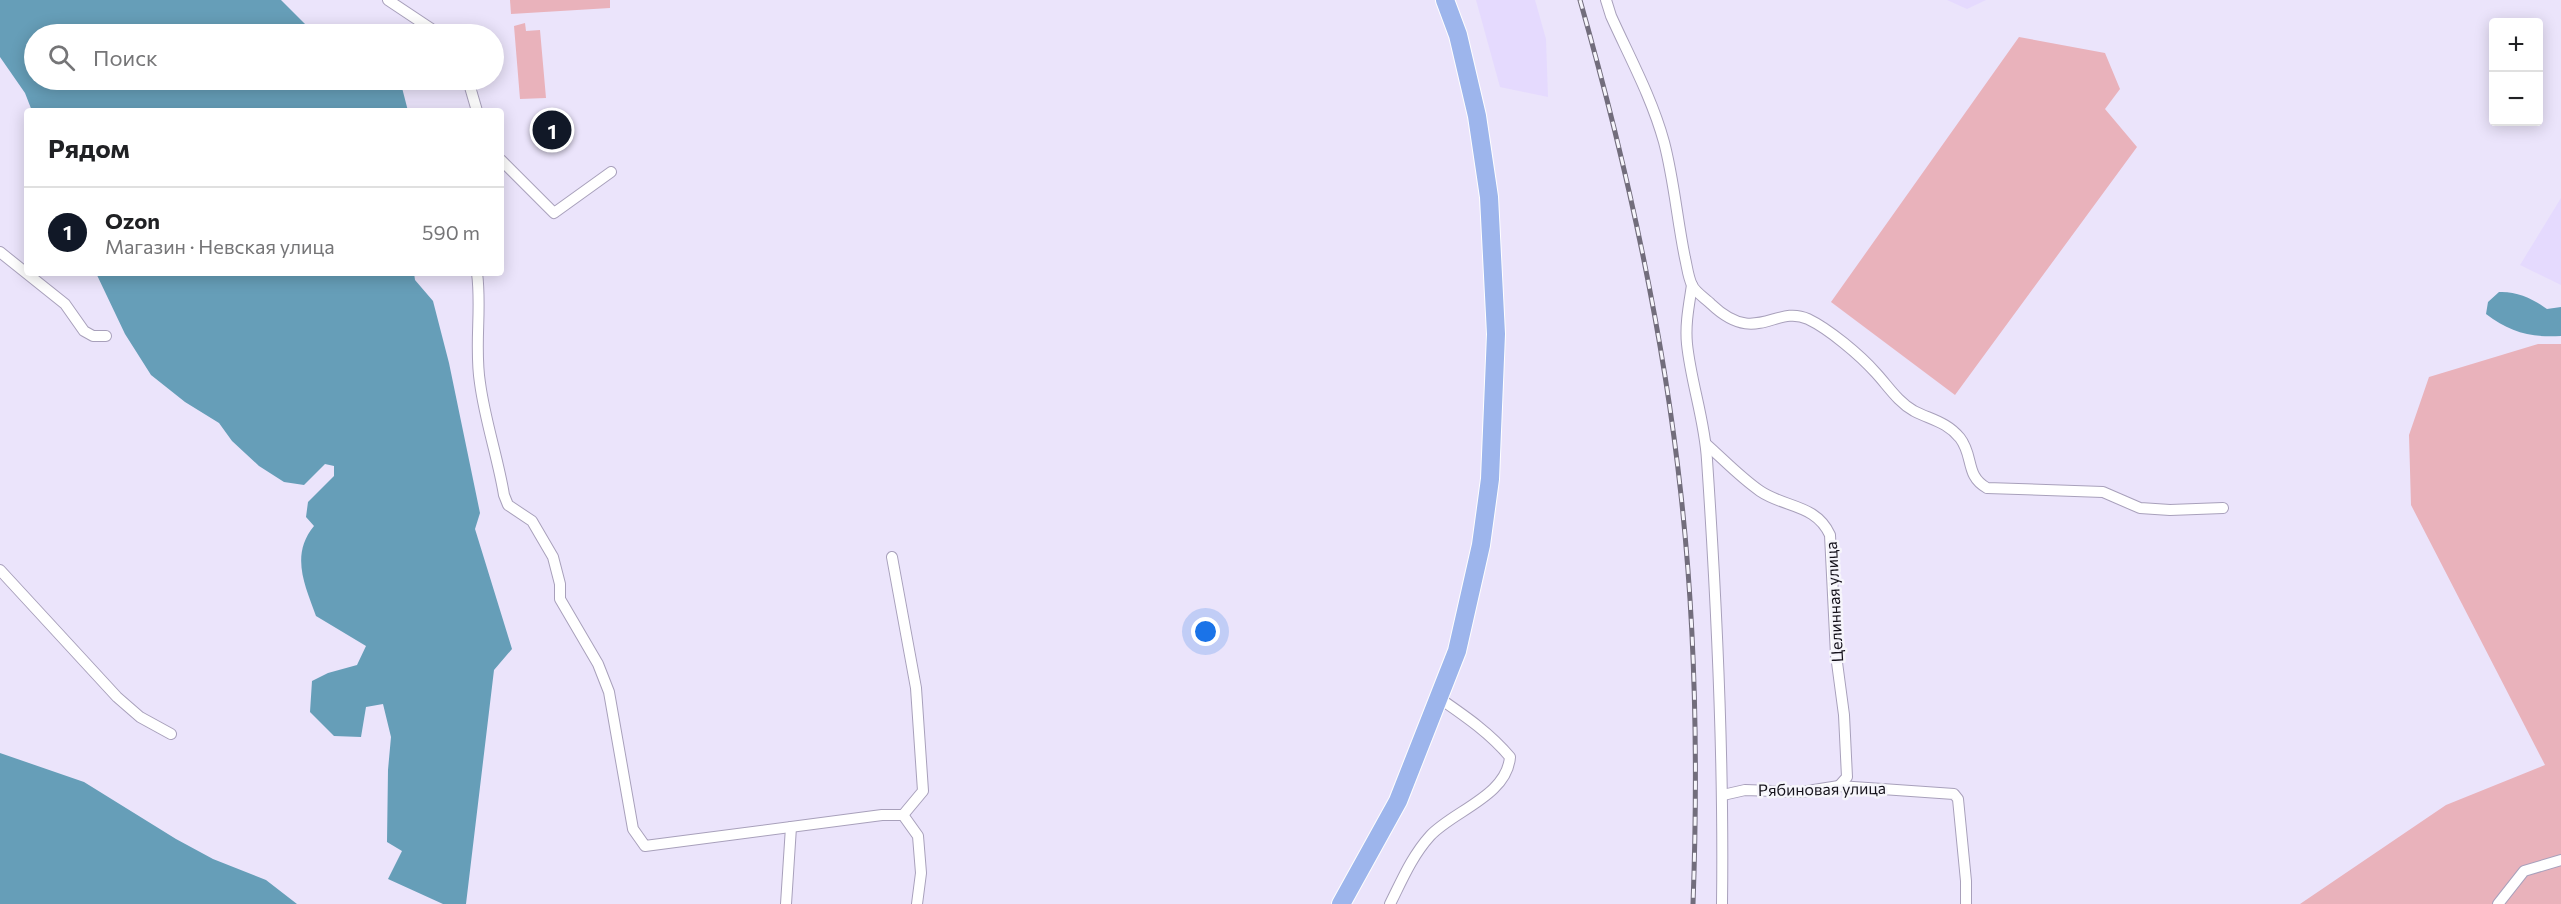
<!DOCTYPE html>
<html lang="ru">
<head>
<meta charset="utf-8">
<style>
	body { margin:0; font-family:Commissioner,sans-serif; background:#f2f2f2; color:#202124 }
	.controls { position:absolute; right:18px; top:18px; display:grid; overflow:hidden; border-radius:6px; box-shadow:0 3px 15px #0003 }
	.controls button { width:54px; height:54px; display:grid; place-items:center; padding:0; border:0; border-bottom:2px solid #e0e0e0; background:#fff; color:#202124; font:30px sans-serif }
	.you { position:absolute; left:1206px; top:632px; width:21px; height:21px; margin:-15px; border:4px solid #fff; border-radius:50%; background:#1a73e8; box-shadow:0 0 0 9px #1a73e833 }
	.badge { display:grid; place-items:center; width:39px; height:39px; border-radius:50%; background:#111827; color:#fff; font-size:20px; font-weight:700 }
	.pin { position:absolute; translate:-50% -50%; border:3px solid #fff; box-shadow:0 2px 6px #0006 }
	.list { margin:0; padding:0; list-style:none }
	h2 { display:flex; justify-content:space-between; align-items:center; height:78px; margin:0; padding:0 24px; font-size:26px }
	h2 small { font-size:20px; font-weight:400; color:#757577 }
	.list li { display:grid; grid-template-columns:39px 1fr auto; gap:18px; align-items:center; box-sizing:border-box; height:90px; padding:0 24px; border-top:2px solid #e0e0e0 }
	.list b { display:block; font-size:22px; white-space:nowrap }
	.list p { margin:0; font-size:20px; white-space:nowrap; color:#757577 }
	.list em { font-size:20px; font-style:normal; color:#757577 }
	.icon { flex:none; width:33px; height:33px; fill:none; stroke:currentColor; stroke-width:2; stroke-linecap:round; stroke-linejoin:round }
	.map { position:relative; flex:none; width:2561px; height:904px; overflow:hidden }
	.search { position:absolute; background:#fff; box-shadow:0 3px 15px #0003; left:24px; top:24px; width:480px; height:66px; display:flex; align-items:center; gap:15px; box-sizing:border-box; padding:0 21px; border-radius:33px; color:#757577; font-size:22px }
	.panel { position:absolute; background:#fff; box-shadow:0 3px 15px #0003; left:24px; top:108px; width:480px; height:168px; border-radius:6px }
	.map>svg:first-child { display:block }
	.built { fill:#e5dafe }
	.green { fill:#e9b2bb }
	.water { fill:#669eb8 }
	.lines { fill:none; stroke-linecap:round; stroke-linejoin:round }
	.street-casing { stroke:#a8a0bb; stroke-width:12 }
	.primary-casing { stroke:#fff; stroke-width:20 }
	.street { stroke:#fff; stroke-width:10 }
	.primary { stroke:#9db5ec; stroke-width:18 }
	.rail-casing { stroke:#726d7c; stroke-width:5 }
	.rail { stroke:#f6f5fb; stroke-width:3; stroke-dasharray:9; stroke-linecap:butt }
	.labels { text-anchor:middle; stroke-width:5; stroke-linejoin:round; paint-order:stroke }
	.street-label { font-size:16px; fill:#15121b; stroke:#f6f5fb }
</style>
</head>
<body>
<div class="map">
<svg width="2561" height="904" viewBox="0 0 2561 904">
	<rect width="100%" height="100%" fill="#ebe4fb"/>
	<g class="built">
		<polygon points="1476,0 1535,0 1546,39 1548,97 1500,87"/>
		<polygon points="1947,0 1986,0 1967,9"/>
		<polygon points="2561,198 2561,285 2520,265"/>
	</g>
	<g class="green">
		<polygon points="510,0 610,0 610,8 511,14"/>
		<polygon points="525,23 526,31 540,30 546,98 520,99 514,26"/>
		<polygon points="2019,37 2105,53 2120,89 2105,109 2137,147 1955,395 1831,302"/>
		<polygon points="2538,344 2561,344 2561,904 2300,904 2446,805 2545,765 2411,505 2409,435 2429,377"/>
	</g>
	<g class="water">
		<polygon points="0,0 281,0 306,25 312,34 34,34 34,80 400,80 408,111 32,111 25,93 0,57"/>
		<path d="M96 273H414L415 280 433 301 449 363 480 513 475 529 512 649 494 670 466 904H443L388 879 402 851 387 842 388 770 391 737 383 704 366 707 361 737 334 736 310 712 312 681 328 673 357 665 366 646 316 616C305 585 290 555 314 526L306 517 308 502 334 476V466L325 464 304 485 284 482 259 466 232 441 219 423 185 402 151 375 125 334Z"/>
		<path d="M2499 292C2516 291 2534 299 2547 309L2561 307V336C2530 338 2510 332 2486 314L2488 302Z"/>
		<polygon points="0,753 84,782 176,839 213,859 266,880 297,904 0,904"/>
	</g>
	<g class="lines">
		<defs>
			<g id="street">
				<polyline points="388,0 439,34"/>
				<path d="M1606 0 1611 16C1629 56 1652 98 1664 142 1674 180 1677 219 1685 258 1687 266 1688 277 1692 285 1695 292 1705 298 1711 304 1756 347 1775 304 1808 319 1829 329 1860 355 1876 373 1888 386 1898 402 1914 411 1932 420 1947 422 1960 438 1974 456 1965 476 1987 488L2103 492 2140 508 2170 510 2223 508"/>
				<polyline points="468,80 477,111"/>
				<polyline points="501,160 554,213 611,172"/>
				<polyline points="0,252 65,304 84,331 93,336 106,336"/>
				<path d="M477 273C482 310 474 346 480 383 485 421 498 458 504 495L508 505 532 521 553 557 560 584V599L598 664 609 692 633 829 645 846 882 815H903L918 836 921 873 917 904"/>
				<path d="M1692 285C1689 305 1685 324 1687 344 1691 383 1705 421 1707 460 1717 608 1724 756 1722 904"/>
				<path d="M1706 444C1724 460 1741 478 1760 491 1785 508 1816 504 1830 535L1836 655 1844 715 1847 777 1839 786"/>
				<polyline points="892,557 916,688 923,791 903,815"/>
				<polyline points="0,570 117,697 140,717 171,734"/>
				<polyline points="1723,795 1745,790 1801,792 1839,786 1954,794 1958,799 1966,881 1966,904"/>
				<polyline points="786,904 791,827"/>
				<path d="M1390 904C1402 880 1412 856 1430 836 1453 811 1507 796 1510 757 1490 733 1465 716 1439 698"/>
				<polyline points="2498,904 2524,871 2561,860"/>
			</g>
			<polyline id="primary" points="1341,904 1398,801 1457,651 1481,545 1490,479 1496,334 1489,197 1477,116 1458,35 1445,0"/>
		</defs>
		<use href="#street" class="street-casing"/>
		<use href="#primary" class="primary-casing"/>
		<use href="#street" class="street"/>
		<use href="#primary" class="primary"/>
		<defs>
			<path id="rail" d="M1580 0C1626 162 1663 328 1681 495 1696 631 1698 768 1693 904"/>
		</defs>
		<use href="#rail" class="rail-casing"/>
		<use href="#rail" class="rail"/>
	</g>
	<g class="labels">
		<g class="street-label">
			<text transform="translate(1834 602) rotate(-93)" y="6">Целинная улица</text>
			<text transform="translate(1822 789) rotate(-1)" y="6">Рябиновая улица</text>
		</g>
	</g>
</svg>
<div class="controls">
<button>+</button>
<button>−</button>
</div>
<div class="you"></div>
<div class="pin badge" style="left:552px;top:130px">1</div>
<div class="search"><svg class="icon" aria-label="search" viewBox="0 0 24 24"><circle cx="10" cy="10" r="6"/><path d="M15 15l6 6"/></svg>Поиск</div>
<section class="panel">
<h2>Рядом<small></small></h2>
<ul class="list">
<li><span class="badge">1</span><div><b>Ozon</b><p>Магазин · Невская улица</p></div><em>590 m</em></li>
</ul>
</section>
</div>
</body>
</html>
